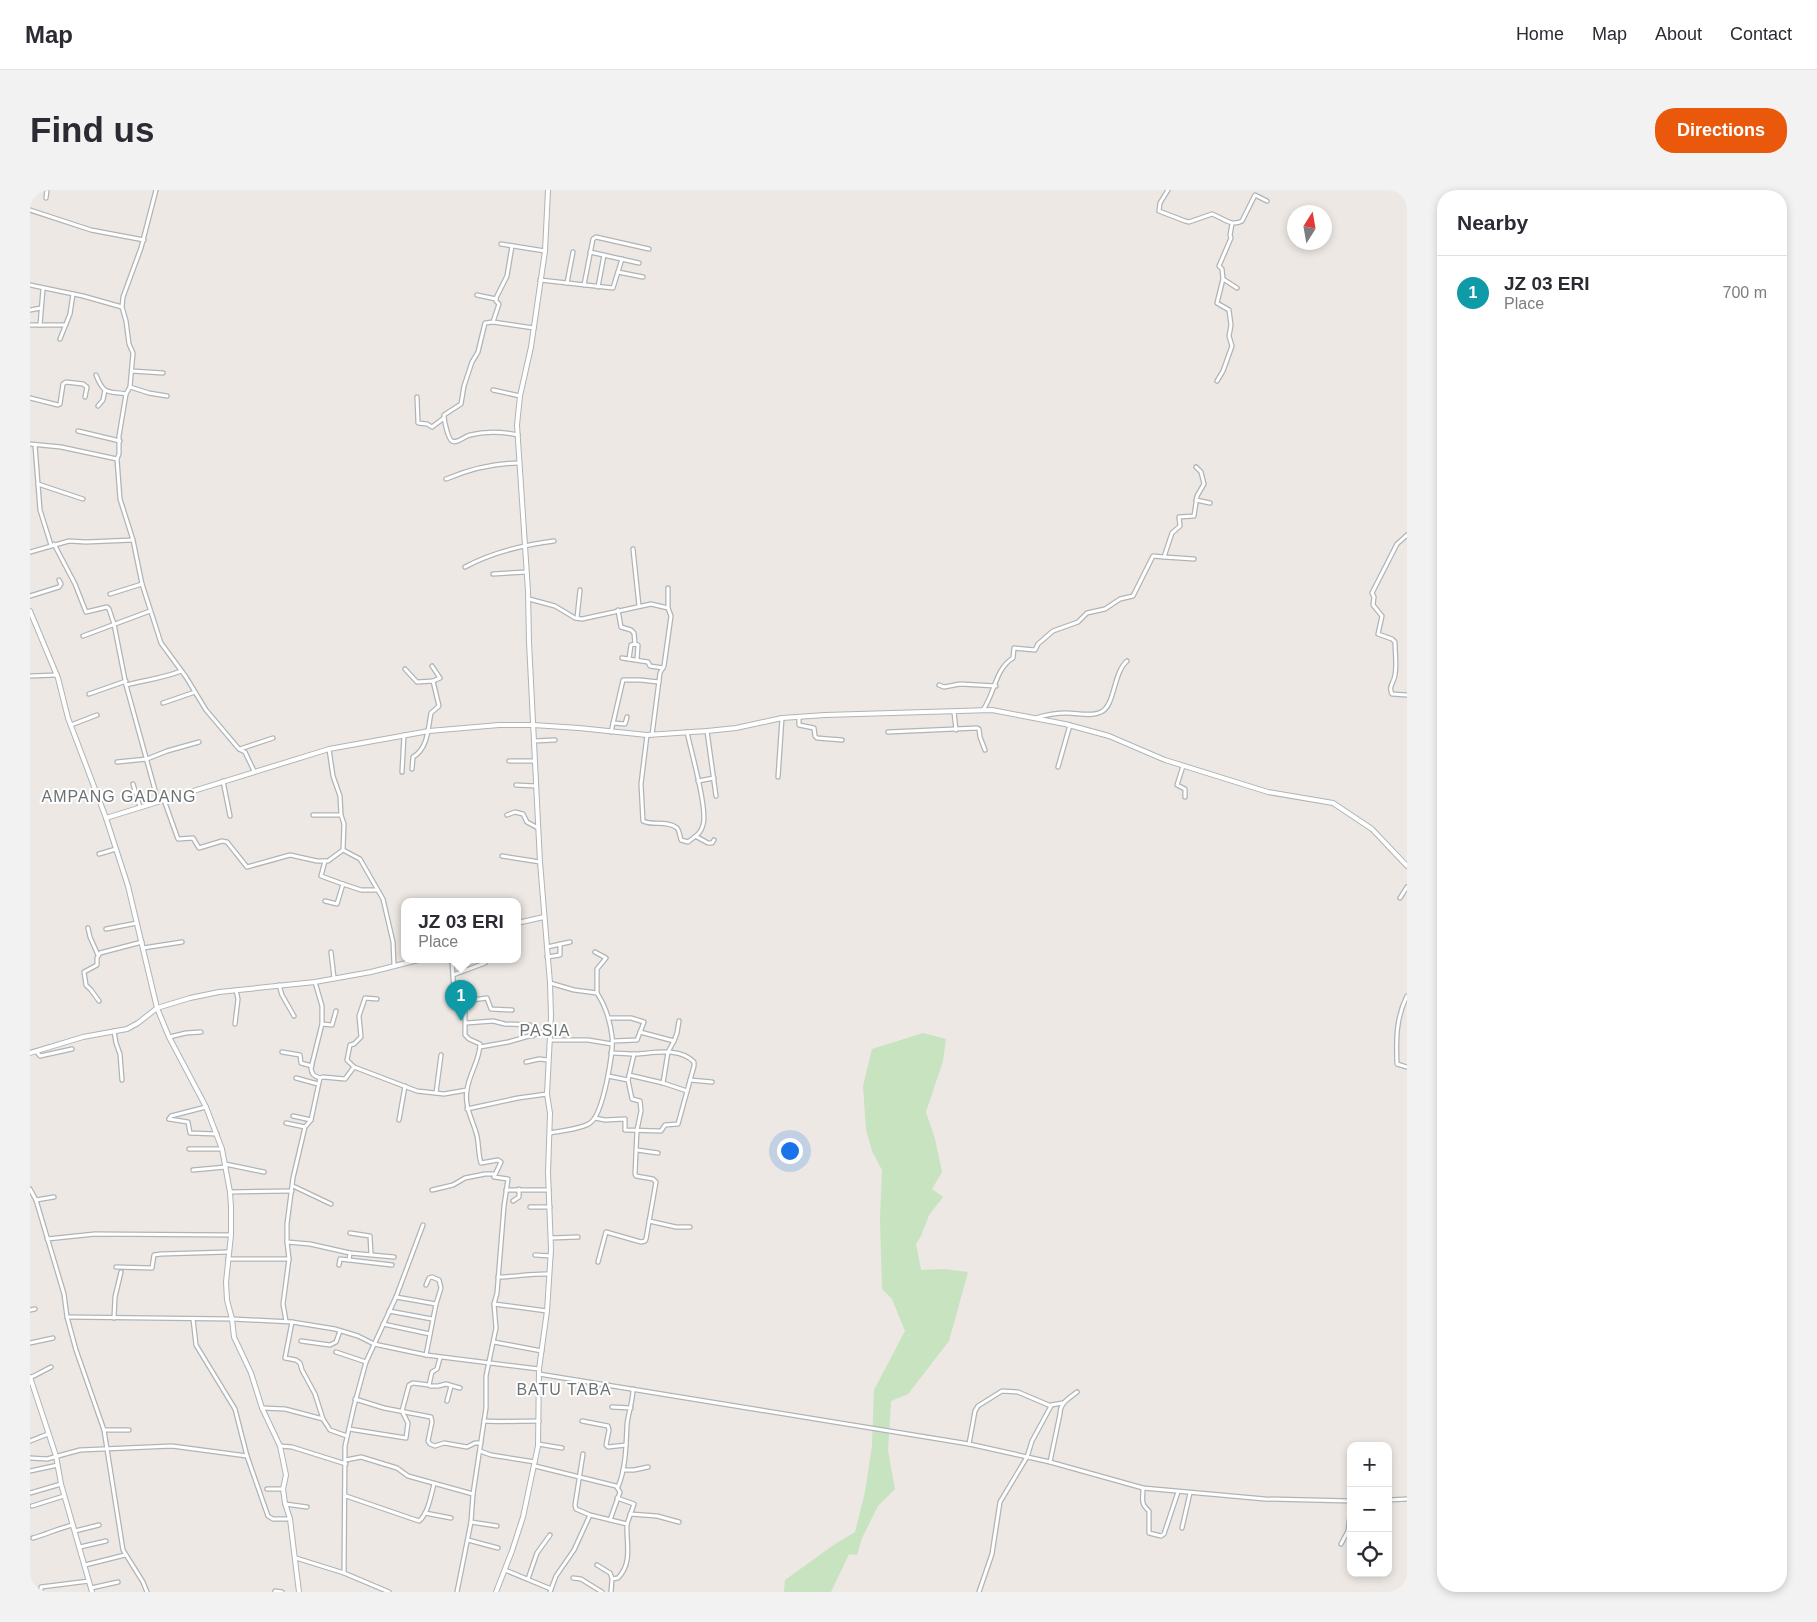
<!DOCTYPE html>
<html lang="en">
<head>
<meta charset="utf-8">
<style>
	body { margin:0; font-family:Helvetica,sans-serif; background:#f2f2f3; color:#2b2b33 }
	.controls { position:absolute; right:15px; bottom:15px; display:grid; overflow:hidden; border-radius:10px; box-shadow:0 2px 8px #0003 }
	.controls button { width:45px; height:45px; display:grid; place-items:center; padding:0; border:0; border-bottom:1px solid #e1e1e2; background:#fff; color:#2b2b33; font:25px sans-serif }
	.compass { position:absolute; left:1257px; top:15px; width:45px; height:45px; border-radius:50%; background:#fff; box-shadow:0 2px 8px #0003; rotate:11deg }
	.you { position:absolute; left:759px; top:960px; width:18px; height:18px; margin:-12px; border:4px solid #fff; border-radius:50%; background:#1a73e8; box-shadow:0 0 0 8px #1a73e833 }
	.badge { display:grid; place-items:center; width:32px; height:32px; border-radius:50%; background:#ea580c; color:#fff; font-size:16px; font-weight:700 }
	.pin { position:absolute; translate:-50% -41px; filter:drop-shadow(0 1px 2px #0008) }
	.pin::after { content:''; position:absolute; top:26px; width:18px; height:15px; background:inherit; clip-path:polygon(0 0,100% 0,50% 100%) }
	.popup { position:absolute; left:371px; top:708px; width:120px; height:65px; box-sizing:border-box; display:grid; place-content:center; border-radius:10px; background:#fff; filter:drop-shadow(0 1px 4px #0005); font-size:16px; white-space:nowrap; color:#7c7c81 }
	.popup b { font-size:19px; color:#2b2b33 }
	.popup::after { content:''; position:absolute; left:50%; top:100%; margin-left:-10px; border:10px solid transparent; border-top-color:#fff }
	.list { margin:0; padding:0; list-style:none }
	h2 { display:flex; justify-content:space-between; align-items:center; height:65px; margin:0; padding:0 20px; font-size:21px }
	h2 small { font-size:16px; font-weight:400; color:#7c7c81 }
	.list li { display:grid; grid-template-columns:32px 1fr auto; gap:15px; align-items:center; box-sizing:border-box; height:75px; padding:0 20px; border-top:1px solid #e1e1e2 }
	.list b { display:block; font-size:19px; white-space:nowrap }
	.list p { margin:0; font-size:16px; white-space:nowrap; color:#7c7c81 }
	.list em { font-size:16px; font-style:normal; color:#7c7c81 }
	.icon { flex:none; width:28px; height:28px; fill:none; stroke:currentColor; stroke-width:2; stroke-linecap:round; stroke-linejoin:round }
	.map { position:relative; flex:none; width:1377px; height:1402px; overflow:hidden; border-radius:20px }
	header { display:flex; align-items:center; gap:30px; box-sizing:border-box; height:70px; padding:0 25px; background:#fff; border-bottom:1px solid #e1e1e2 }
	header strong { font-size:24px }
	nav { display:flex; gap:28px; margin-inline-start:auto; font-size:18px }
	.intro { display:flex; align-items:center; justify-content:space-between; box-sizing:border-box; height:120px; padding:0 30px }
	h1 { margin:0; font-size:35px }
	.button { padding:12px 22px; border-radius:20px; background:#ea580c; color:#fff; font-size:18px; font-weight:700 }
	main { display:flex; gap:30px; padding:0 30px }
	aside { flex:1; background:#fff; border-radius:20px; box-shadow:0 2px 8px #0003 }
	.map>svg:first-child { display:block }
	.green { fill:#c7e3c0 }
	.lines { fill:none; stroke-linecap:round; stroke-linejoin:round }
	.minor-casing { stroke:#b0b4b7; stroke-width:5.5 }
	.tertiary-casing { stroke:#b0b4b7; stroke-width:6 }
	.minor { stroke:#fff; stroke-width:3 }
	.tertiary { stroke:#fff; stroke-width:4 }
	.labels { text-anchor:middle; stroke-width:4; stroke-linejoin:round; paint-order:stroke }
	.quarter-label { font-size:16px; letter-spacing:1px; fill:#6c7274; stroke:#fff }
</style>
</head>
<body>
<header>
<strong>Map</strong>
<nav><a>Home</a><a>Map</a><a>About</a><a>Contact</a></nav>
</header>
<div class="intro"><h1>Find us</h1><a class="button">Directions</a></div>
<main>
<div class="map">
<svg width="1377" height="1402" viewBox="0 0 1377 1402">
	<rect width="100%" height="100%" fill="#ede8e3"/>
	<polygon class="green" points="893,843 916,849 913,871 896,922 905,949 912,982 902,999 913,1007 899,1025 891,1046 886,1054 891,1080 914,1079 938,1082 919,1151 878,1204 861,1211 858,1261 865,1299 848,1316 832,1348 827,1365 819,1364 801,1402 754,1402 755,1390 805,1354 825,1342 835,1302 842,1256 844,1200 875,1141 862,1109 852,1099 850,1029 852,980 842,961 836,939 833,896 842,859"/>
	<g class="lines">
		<defs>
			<g id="minor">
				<polyline points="126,0 111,58 93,107 92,117 96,131 99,154 103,163 100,197 96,204 89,246 89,264 87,269 90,309 103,350 112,394 131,453 156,487 176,520 209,559 215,562 224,581"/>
				<path d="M1138 0 1130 13 1129 21 1155 31 1159 32 1182 24C1193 28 1201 37 1212 31L1225 5 1237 11"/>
				<polyline points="16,8 17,0"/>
				<polyline points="0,20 61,40 114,50"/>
				<polyline points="471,54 515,61"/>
				<polyline points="560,62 609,73"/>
				<polyline points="588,82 613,87"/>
				<polyline points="1193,89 1207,98"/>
				<polyline points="510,90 583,98 592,69"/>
				<polyline points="537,93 543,62"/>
				<polyline points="0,95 53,106 92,117"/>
				<polyline points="554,95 563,49 566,47 619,59"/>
				<polyline points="568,97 574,65"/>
				<polyline points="447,105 466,109"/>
				<polyline points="0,120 11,118"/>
				<polyline points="463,132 469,114 466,111 466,108 477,86 482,56"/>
				<polyline points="0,135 35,135"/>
				<polyline points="10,135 13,99"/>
				<polyline points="30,149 40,124 43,104"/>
				<polyline points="102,181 133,183"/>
				<path d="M66 185C74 205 77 201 96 204"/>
				<polyline points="1187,191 1193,181 1202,156 1199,146 1201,135 1199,120 1187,113 1193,89 1192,79 1189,76 1201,48 1200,45 1202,34"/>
				<polyline points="100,197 119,203 137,206"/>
				<polyline points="463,200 490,206"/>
				<polyline points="387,207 388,233 397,234 402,237 414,228"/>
				<polyline points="0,208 28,215 30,214 33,194 36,192 53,194 57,197 55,207"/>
				<polyline points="68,216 73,210 75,200"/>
				<polyline points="48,241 90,251"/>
				<path d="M488 245C474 242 455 241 440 245 435 246 427 254 422 251 418 249 414 230 414 225L431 214 434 196 442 172 448 162 455 133 463 132 504 138"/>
				<polyline points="0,254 31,257 87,269"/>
				<polyline points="5,255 10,320 21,355"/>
				<path d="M416 289C440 279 463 273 489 273"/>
				<polyline points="8,294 53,309"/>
				<polyline points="1166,310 1180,313"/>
				<path d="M1377 345 1367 354 1342 403 1344 407 1343 415 1352 426 1348 444 1362 449 1365 452C1365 463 1367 475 1365 485 1364 493 1358 496 1362 504L1377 505"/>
				<polyline points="24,354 45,394 56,422 77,417 79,419 84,434 96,495 128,611"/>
				<polyline points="603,359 609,416"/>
				<polyline points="0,362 39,351 56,352 103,350"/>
				<polyline points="1134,367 1164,369"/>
				<path d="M435 377C463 362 492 355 524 351"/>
				<polyline points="463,384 497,382"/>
				<polyline points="80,404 112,394"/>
				<polyline points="0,406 29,397 31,394 29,390"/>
				<polyline points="499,409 525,416 545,428 552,429 621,414 638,418 641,426 634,476 630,483 622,545"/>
				<polyline points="638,418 638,398"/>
				<polyline points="588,420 591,437 601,440 604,443 605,454 608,455 607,470"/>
				<polyline points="547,428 550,400"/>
				<polyline points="53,446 120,421"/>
				<polyline points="592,468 618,472 620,476 633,478"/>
				<polyline points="599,469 601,455 605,454"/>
				<polyline points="402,476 410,488 403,491"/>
				<path d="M375 479 387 492 403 491 409 516 401 523C398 538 398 559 383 567L382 579"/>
				<polyline points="0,486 27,485"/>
				<path d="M96 495C115 490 134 488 151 481"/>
				<polyline points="909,495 914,497 930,494 966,496"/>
				<polyline points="59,504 96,491"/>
				<polyline points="133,513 165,502"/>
				<path d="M953 520C965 503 965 479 983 468L984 458 1005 460 1008 454 1023 441 1048 432 1057 423 1075 419 1090 409 1103 406 1123 366 1134 367 1142 343 1150 336 1149 327 1164 326 1167 306 1174 294 1171 282 1166 277"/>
				<polyline points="924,522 926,540"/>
				<polyline points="769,527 769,535 784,538 785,546 787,548 812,550"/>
				<path d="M1006 528C1015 525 1027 523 1037 523 1048 523 1061 527 1071 522 1085 516 1083 483 1097 471"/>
				<polyline points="583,533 595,534 597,527"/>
				<polyline points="41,535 67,525"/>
				<polyline points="677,541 686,606"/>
				<polyline points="581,542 593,490 610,490 629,492"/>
				<polyline points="858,542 947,538 949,539 950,547 955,560"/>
				<path d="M617 545 611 594 613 631C622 636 637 630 647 638 649 640 650 646 651 650L658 652C664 647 671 644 673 635 678 620 661 561 657 542"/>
				<polyline points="504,551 525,550"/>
				<polyline points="210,559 243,548"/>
				<polyline points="299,559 303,586 310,606 311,625 314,634 313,660 330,669 353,709 363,752 364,775"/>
				<polyline points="479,571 505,571"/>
				<polyline points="87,572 117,569 137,561 169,552"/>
				<polyline points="1153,576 1147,595 1155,599 1155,607"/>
				<polyline points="1028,577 1040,535"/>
				<polyline points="372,582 374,545"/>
				<polyline points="748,587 752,528"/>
				<polyline points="193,591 200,626"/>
				<polyline points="668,591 684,588"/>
				<polyline points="103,594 110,617"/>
				<polyline points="486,595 506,596"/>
				<polyline points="95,604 105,601"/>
				<polyline points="134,610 148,649 163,648 169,658 192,651 197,652 217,677 260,665 287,671 298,671 313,660"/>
				<polyline points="283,625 311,625"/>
				<polyline points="477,625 485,622 493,624 497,632 508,638"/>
				<polyline points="667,647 678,653 682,653 684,650"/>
				<polyline points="69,664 86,659"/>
				<polyline points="472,666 510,672"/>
				<polyline points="295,671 291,686 313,694"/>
				<polyline points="1370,708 1377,697"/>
				<polyline points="295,711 307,714 313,694 331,700 347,700"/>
				<polyline points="58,738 60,747 68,765"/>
				<polyline points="76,739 107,733"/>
				<polyline points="517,757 540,752"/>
				<polyline points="113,758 152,752"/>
				<polyline points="301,762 304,788"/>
				<polyline points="565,762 576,768 567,779 567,803"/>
				<polyline points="517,767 530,765 530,754"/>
				<path d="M422 770 424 803 435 811V845L439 849 450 854C450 870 439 884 437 900 434 917 443 930 447 946 449 955 448 963 451 973L468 970 471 972 464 987 478 989 474 1016 467 1103 464 1114 466 1138 456 1186V1218L443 1304 441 1332 427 1402"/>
				<polyline points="423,785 455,773"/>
				<path d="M285 792 292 816V834L281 878C282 885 284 886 290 888L293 887 315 889 324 877 387 901 414 904 437 900"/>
				<polyline points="249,795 252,805 264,826"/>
				<path d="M1377 806C1366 828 1366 849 1367 874L1377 877"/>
				<polyline points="69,811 61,800 56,795 54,782 67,775 67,768 70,763 112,752"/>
				<polyline points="435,811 457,808 461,819 482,820"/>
				<polyline points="579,828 601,828 614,832 607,850 583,851"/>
				<polyline points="436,833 463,831 475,834 500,835 502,838 503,846"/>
				<polyline points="205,834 208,809 206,800"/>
				<polyline points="292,834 302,835 306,821"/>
				<polyline points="84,841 86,853 90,864 92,890"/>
				<polyline points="610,842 644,851 638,862 633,893"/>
				<polyline points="139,847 156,843 171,842"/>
				<polyline points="520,850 558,850 582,854"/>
				<polyline points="644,851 647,843 649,831"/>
				<polyline points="450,857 478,852 520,840"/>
				<polyline points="6,861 10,866 42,859"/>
				<polyline points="252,862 270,865 271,873 282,876"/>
				<polyline points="496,872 509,869 518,870"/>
				<polyline points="324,877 317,870 320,855 324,854 331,847 329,826 335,808 347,809"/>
				<polyline points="599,885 633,893 657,901"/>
				<polyline points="578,886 598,890"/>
				<polyline points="266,888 288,894"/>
				<polyline points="660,890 682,892"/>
				<polyline points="406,903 411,865"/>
				<polyline points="437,919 488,908 517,904"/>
				<polyline points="263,926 281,930"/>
				<path d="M565 928 575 930 595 929V940L631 941 635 935 648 934 664 876V872C649 857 624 863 606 864 598 864 589 863 581 863"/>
				<polyline points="139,929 158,932 160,943 187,944"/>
				<polyline points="139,929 141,926 176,917"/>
				<polyline points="369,930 375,896"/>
				<polyline points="256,933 275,937"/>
				<path d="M520 943C530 941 552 939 560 933 573 925 584 861 582 846 580 831 575 815 567 803L544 800 520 793"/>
				<polyline points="159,959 192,959"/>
				<polyline points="607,960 628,963"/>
				<polyline points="195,974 234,982"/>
				<polyline points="163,980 196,977"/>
				<polyline points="263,996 301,1014"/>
				<polyline points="0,999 6,1010 34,1104 37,1127 46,1160 74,1240 93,1360 113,1392 117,1402"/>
				<polyline points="402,1000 423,995 435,988 455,984 465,984"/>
				<polyline points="476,1000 519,1000"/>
				<polyline points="200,1002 262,1001"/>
				<polyline points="6,1010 24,1007"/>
				<polyline points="483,1011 489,1007 489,999"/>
				<polyline points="500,1017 520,1017"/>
				<polyline points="619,1031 646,1037 660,1037"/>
				<polyline points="320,1043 340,1046 341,1064"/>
				<polyline points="521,1048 548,1047"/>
				<polyline points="17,1049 65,1044 201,1045"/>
				<polyline points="257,1052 280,1054 320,1063 364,1067"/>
				<polyline points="320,1063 319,1070 362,1075"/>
				<polyline points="505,1065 521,1066"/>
				<polyline points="198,1069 259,1069"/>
				<polyline points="568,1072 576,1042 611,1052 615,1051 616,1049 626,992 623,989 606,986 605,984 607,940 611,921 610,911 602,909 598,890 604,864"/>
				<polyline points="309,1075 310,1069 319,1070"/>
				<polyline points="86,1077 122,1078 124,1065 131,1064 198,1062"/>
				<path d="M468 1087C486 1087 502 1083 519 1084"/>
				<polyline points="396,1095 399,1088 402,1087 409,1090 411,1098 406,1114"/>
				<polyline points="366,1107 406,1114 396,1165"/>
				<polyline points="464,1114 517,1121"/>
				<polyline points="0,1120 5,1119"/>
				<polyline points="359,1121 402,1129"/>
				<polyline points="37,1127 202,1129 262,1132 305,1139 328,1146 344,1154 396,1165 509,1179"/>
				<polyline points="84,1128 85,1107 91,1082"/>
				<polyline points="163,1129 166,1155 205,1219 217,1266 238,1326 243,1329 260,1329"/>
				<polyline points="256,1131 253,1114 259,1069 257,1052 257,1034 263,988 275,937 281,930 290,888"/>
				<polyline points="262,1132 255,1168 266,1170 270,1173 272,1180 285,1204 293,1229"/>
				<polyline points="353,1134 400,1144"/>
				<polyline points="271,1151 300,1155 306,1152 310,1141"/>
				<polyline points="464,1152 512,1161"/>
				<polyline points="0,1153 23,1148"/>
				<polyline points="306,1162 336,1172"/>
				<polyline points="509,1184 939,1254 1020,1272 1113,1298 1235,1309 1321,1311"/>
				<polyline points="0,1188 21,1177"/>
				<polyline points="400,1196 408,1196 416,1194 430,1198"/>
				<polyline points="325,1209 354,1218 401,1227 402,1232 398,1251 400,1254 405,1256 414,1253 437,1257 445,1253 451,1253"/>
				<polyline points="417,1211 421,1196"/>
				<polyline points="1021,1215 1033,1213"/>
				<polyline points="582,1217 601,1218"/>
				<polyline points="232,1218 255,1219 293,1229 300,1240 317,1246"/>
				<path d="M454 1231C473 1232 490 1231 509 1231"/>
				<polyline points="552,1231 578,1236 579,1240 576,1255 578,1257 596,1255"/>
				<polyline points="319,1239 376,1248 378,1233 372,1221 379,1195 383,1193 399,1195 402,1182 407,1179 410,1168"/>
				<polyline points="74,1240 99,1240"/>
				<polyline points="0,1251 18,1244"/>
				<polyline points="508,1254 532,1258"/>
				<polyline points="939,1254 945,1221 948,1216 972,1201 988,1202 1021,1216 1002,1251 997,1267 970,1312 962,1364 949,1402"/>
				<polyline points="250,1256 262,1257 316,1274"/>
				<polyline points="450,1261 461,1265 505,1272"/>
				<path d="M553 1264 545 1315 546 1319 560 1325 597 1334C596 1353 603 1373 588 1388L582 1389 581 1402"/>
				<polyline points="0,1268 17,1269 50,1260 142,1256 217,1266"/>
				<polyline points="316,1270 331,1267 367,1278 378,1286 443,1304"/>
				<path d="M1020 1272 1030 1224C1030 1213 1038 1209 1047 1202"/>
				<polyline points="505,1276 586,1296 590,1302 580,1330"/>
				<polyline points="593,1280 604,1280 618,1277"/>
				<polyline points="0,1281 28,1275"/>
				<path d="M588 1297C596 1278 596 1255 597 1235 598 1223 603 1212 603 1199"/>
				<path d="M1113 1298C1113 1310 1110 1313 1119 1321V1343L1131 1346 1134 1344 1148 1302"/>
				<polyline points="237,1299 253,1299"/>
				<polyline points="0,1303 31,1294"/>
				<path d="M316 1306 389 1331C398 1324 401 1305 404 1294"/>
				<polyline points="587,1308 604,1314 597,1334"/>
				<polyline points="1358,1310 1377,1309"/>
				<polyline points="255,1314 277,1317"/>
				<polyline points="2,1316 34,1306"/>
				<polyline points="395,1323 421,1328"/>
				<polyline points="600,1324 627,1326 649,1332"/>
				<polyline points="441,1332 467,1336"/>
				<polyline points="1152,1338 1160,1303"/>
				<polyline points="45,1341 69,1335"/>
				<path d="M3 1348C17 1344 29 1338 43 1335"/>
				<polyline points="438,1350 468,1358"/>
				<polyline points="1311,1354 1318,1341 1321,1317"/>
				<polyline points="50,1357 76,1351"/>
				<polyline points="266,1368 314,1383 359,1402"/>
				<polyline points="55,1375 95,1365"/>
				<polyline points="567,1375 580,1383 582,1388"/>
				<polyline points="475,1380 521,1399"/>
				<polyline points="314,1383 315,1256 324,1216 336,1172 366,1107 393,1035"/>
				<polyline points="543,1388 551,1389 572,1402"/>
				<polyline points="498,1389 507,1363 520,1345"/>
				<polyline points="61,1398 88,1392"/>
				<polyline points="245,1401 252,1402"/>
				<polyline points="11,1402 11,1397 59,1391"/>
				<polyline points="520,1402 526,1386 544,1360 560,1325"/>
			</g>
			<g id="tertiary">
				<polyline points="0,421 28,488 38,528 76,628 98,696 127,818 139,847 176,917 192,959 200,1002 201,1017 201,1045 196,1092 197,1110 202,1129 204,1147 221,1183 232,1218 250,1256 256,1285 253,1299 255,1313 260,1329 269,1402"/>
				<polyline points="76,628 299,559 399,541 469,535 503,535 549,538 617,545 677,541 706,538 752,528 795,525 962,520 1035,534 1079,546 1135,570 1238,602 1303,613 1342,639 1377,676"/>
				<polyline points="487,733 514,727"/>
				<polyline points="0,863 53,847 97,839 108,833 127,818 160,808 189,802 285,792 341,782 388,770"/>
				<polyline points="0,1187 26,1266 31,1294 62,1402"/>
				<polyline points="466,1402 482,1361 493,1327 508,1256 509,1179 517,1121 521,1059 518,983 520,923 517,904 521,826 520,793 510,672 499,452 498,401 487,235 490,206 501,157 515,61 518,0"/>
			</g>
		</defs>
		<use href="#minor" class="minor-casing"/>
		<use href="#tertiary" class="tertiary-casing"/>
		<use href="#minor" class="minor"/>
		<use href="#tertiary" class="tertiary"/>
	</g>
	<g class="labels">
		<g class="quarter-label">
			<text x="89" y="612">AMPANG GADANG</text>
			<text x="515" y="846">PASIA</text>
			<text x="534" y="1205">BATU TABA</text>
		</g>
	</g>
</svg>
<div class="controls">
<button>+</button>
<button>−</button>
<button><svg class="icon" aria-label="locate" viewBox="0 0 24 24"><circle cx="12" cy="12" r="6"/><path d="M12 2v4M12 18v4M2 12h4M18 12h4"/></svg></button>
</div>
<svg class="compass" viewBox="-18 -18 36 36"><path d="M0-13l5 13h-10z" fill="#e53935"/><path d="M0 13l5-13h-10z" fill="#7c7c81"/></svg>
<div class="you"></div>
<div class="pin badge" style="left:431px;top:831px;background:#0f9aa8">1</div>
<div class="popup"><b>JZ 03 ERI</b>Place</div>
</div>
<aside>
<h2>Nearby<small></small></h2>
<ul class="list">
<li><span class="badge" style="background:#0f9aa8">1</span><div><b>JZ 03 ERI</b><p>Place</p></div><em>700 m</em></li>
</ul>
</aside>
</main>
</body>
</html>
